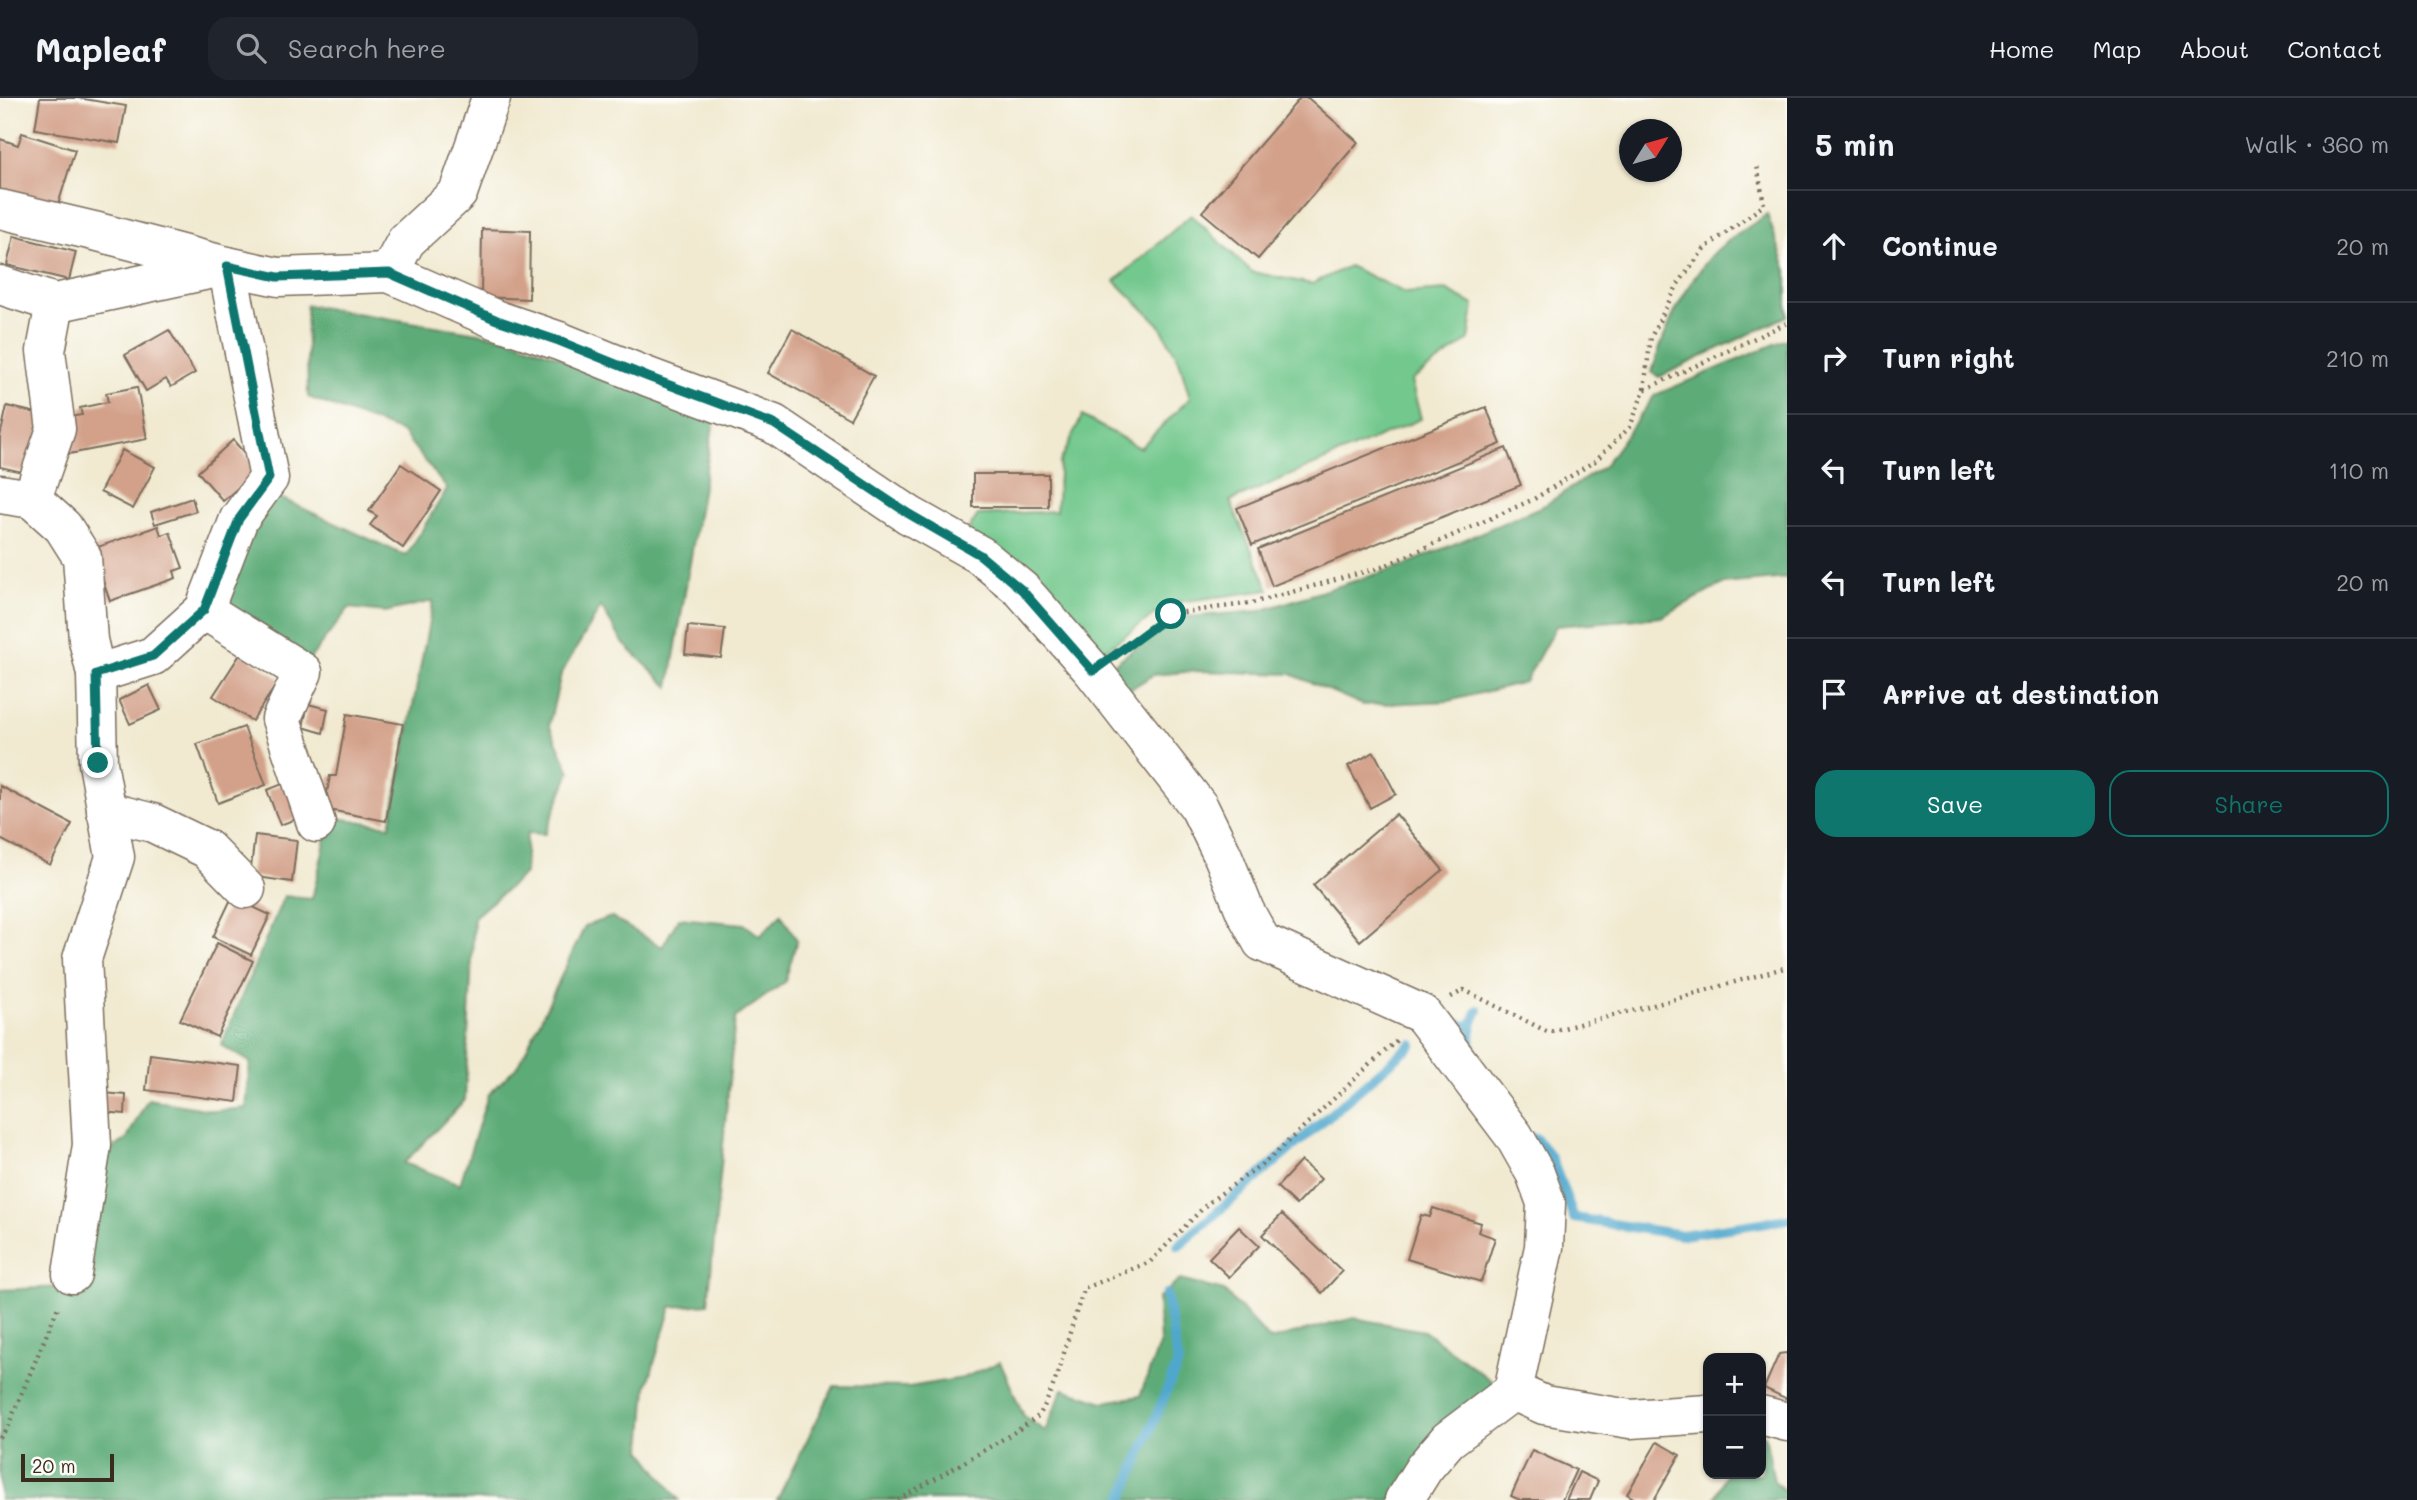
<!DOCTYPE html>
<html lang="en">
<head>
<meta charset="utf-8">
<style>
	body { margin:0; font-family:Mali,sans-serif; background:#20242c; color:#f1f3f6 }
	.controls { position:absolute; right:21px; bottom:21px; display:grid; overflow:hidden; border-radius:14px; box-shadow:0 2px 5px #0004 }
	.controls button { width:63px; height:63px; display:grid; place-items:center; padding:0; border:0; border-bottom:2px solid #363941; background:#171b24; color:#f1f3f6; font:35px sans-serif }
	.compass { position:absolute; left:1619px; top:21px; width:63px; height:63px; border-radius:50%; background:#171b24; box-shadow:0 2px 5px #0004; rotate:53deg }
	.scale { position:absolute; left:21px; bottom:18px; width:93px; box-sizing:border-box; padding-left:7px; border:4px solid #3b2a1e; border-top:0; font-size:19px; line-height:24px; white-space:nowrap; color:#3b2a1e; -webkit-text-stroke:5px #fdfcf7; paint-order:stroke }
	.stop { position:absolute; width:21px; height:21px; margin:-16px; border:5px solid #0f766e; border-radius:50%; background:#fff }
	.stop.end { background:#0f766e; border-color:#fff; box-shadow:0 2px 7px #0008 }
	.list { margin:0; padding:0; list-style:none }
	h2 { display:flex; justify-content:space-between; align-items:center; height:91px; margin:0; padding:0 28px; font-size:30px }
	h2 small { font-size:23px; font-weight:400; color:#9ea1a6 }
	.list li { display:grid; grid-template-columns:46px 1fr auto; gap:21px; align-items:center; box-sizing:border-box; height:112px; padding:0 28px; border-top:2px solid #363941 }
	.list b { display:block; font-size:26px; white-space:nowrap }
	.list em { font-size:23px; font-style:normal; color:#9ea1a6 }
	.actions { display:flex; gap:14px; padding:21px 28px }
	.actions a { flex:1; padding:16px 0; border:2px solid #0f766e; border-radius:21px; text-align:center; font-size:24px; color:#0f766e }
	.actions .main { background:#0f766e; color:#fff }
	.icon { flex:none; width:38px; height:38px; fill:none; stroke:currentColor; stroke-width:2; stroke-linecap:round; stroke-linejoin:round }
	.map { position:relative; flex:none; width:1787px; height:1402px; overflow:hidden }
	header { display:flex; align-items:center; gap:42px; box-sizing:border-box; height:98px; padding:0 35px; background:#171b24; border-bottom:2px solid #363941 }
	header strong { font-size:33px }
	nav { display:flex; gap:38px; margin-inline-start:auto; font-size:24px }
	.search { width:490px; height:63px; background:#20242c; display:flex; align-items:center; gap:18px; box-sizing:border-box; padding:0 24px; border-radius:21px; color:#9ea1a6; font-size:26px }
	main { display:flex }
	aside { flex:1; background:#171b24 }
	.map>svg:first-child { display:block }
	.green { fill:#72c88d; stroke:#567956; stroke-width:2 }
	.forest { fill:#5dac78; stroke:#4c6b4b; stroke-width:2 }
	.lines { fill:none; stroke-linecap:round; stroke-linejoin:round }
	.stream { stroke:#50a7cd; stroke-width:10 }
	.building { fill:#d3a18a }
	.minor-casing { stroke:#7b6d5d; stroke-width:41 }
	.path { stroke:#7b6d5d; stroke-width:4.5; stroke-dasharray:2 5; stroke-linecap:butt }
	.minor { stroke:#fff; stroke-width:38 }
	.route { stroke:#0f766e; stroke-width:9 }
</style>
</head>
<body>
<header>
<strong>Mapleaf</strong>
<div class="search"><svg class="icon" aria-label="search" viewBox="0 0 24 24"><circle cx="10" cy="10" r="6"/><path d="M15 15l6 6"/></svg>Search here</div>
<nav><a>Home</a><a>Map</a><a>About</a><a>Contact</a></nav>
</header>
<main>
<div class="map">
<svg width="1787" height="1402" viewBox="0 0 1787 1402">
	<rect width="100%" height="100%" fill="#fdfcf7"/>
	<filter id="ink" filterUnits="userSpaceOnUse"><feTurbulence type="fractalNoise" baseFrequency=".0143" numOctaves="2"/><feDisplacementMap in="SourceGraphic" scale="14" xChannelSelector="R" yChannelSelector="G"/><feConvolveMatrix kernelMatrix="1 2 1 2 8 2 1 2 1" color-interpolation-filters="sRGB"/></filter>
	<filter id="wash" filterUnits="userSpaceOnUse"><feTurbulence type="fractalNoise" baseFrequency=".00686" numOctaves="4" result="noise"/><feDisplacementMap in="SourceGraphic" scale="28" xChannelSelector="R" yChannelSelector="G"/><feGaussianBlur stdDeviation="1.57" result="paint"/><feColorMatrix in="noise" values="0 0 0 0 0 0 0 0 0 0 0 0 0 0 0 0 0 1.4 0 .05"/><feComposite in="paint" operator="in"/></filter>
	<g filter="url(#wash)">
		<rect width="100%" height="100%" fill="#f1ead1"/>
		<polygon class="green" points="1191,117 1252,174 1312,186 1349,168 1405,195 1446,192 1474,207 1469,242 1411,283 1421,321 1230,403 1269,492 1171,505 1096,558 967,433 978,417 1056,413 1060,364 1082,318 1140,350 1190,300 1179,262 1159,226 1115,183"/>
		<g class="forest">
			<path d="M1767 116 1787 173V218L1659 279 1652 274C1665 230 1683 189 1714 155 1729 140 1750 129 1767 116Z"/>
			<polygon points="306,207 509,240 715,317 669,589 624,546 601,509 561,576 549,627 570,674 545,736 527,735 525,776 474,819 465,1002 404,1065 460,1086 488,997 520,965 585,828 611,819 662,849 679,820 744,826 760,838 781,816 797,842 785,884 735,920 708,1206 671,1209 647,1289 642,1352 679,1402 0,1402 0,1192 81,1188 98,1059 126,1042 148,1001 215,1013 246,1010 250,964 221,947 284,798 312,801 331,719 390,728 433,503 385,514 349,510 309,562 223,514 239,446 272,396 406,458 447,391 402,334 308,299"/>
			<polygon points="1787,241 1787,480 1723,486 1661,519 1556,528 1525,584 1449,603 1363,607 1291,576 1196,573 1153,577 1121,597 1105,573 1174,520 1260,513 1405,467 1545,407 1604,368 1655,297"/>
			<polygon points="1180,1182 1224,1193 1270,1242 1354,1220 1424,1233 1497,1287 1390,1402 777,1402 834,1288 909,1289 963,1280 1000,1264 1024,1318 1045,1333 1063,1291 1104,1304 1140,1298 1160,1244 1158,1200"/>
			<polygon points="1761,1337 1765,1337 1774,1383 1787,1395 1787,1402 1714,1402 1726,1376 1761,1376"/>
		</g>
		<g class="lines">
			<g class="stream">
				<polyline points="1456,926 1471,928"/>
				<path d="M1474 958C1467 941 1470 929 1478 912"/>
				<polyline points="1535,1040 1551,1059 1574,1120 1682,1137 1787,1121"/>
				<polyline points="1178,1148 1412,946"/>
				<polyline points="1122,1402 1178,1265 1166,1196"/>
			</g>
		</g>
		<g id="blocks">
			<g class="building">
				<polygon points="40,0 78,0 126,8 119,45 35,31"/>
				<polygon points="1300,0 1308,0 1358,44 1258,161 1202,114"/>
				<polygon points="22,35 75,52 57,110 0,92 0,41 18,47"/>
				<polygon points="482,131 530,133 529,201 481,199"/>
				<polygon points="14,138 76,154 69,182 7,167"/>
				<polygon points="792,231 874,278 850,321 768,275"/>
				<polygon points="169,232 195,275 171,289 166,281 146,293 125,257"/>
				<polygon points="137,289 147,341 69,356 63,320 82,317 80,310 108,304 106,295"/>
				<polygon points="7,308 45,317 31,376 0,369 0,339"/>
				<polygon points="1486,309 1501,346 1252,447 1237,410"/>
				<polygon points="233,342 253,365 251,378 223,403 198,374"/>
				<polygon points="1506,350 1521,387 1272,488 1258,451"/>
				<polygon points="122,352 155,369 133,411 100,394"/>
				<polygon points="401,366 441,393 403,450 370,427 377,418 369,413"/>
				<rect x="973" y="376" width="75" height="33"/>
				<polygon points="192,400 196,413 155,426 151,414"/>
				<polygon points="158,428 161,437 170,434 183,470 174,473 176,480 110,503 92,451"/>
				<polygon points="688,528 725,531 721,560 685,556"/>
				<polygon points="241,555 280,581 252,623 213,598"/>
				<polygon points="149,587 161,612 130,626 119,602"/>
				<polygon points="308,606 328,611 323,635 303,629"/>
				<polygon points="347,616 403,626 386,723 324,711 330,678 336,678"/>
				<polygon points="244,629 266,687 218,705 197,646"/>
				<polygon points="1374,654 1396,696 1370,710 1348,668"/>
				<polygon points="293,682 307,717 280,727 267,692"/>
				<polygon points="0,688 72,726 50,767 0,741"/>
				<polygon points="1396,716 1443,772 1360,843 1313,787"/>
				<polygon points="255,737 297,742 292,784 250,778"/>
				<polygon points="232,799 270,817 251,857 213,839"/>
				<polygon points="217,845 253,863 217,939 180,922"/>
				<polygon points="150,956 241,968 237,1004 146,992"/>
				<polygon points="103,995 126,997 125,1016 102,1014"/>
				<polygon points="1301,1063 1321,1081 1296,1107 1277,1089"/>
				<polygon points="1433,1110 1481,1125 1478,1134 1495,1140 1481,1184 1407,1161 1421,1117 1430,1119"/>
				<polygon points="1282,1116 1342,1173 1322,1195 1262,1137"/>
				<polygon points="1239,1129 1259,1148 1229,1179 1209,1160"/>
				<polygon points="1787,1255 1787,1301 1764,1290 1779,1256"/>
				<polygon points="1657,1344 1680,1357 1654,1402 1637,1402 1627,1396"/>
				<polygon points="1532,1352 1576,1372 1562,1402 1520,1402 1511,1398"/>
				<polygon points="1579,1374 1598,1383 1590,1402 1566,1402"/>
			</g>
		</g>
	</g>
	<g filter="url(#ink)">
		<use href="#blocks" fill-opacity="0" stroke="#7b6d5d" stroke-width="2"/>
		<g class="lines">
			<defs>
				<g id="minor">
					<polyline points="0,111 98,134 227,168 278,179 389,175 497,222 559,243 648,279 774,326 909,417 980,457 1022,492 1093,573 1199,709 1223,758 1245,813 1262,844 1422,916 1514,1038 1535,1075 1546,1105 1544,1149 1513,1293 1448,1342 1424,1370 1404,1402"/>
					<polyline points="389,175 406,143 458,95 491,0"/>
					<polyline points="0,187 55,205 227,168 269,380 239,421 204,512 153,558 96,576"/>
					<polyline points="55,205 46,253 56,331 32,401 63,429 82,459 88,542 96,576 98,665 115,759 82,861 92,1047 72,1176"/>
					<polyline points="0,396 32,401"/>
					<polyline points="204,512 303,574 281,621 316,725"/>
					<polyline points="106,713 153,725 207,751 246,791"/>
					<polyline points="1513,1293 1544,1307 1630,1321 1708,1316"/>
					<polyline points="1761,1317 1787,1324"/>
				</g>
			</defs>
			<use href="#minor" class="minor-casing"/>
			<g class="path">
				<polyline points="1644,291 1651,239 1678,186 1704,151 1764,107 1757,67"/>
				<polyline points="1119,554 1171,516 1252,505 1382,469 1534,401 1595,363 1630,329 1644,292 1787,225"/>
				<polyline points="1451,899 1464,892 1548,934 1669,903 1787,869"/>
				<polyline points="0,1340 8,1328 59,1207"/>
				<path d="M898 1402C916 1391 1035 1325 1040 1316 1062 1277 1068 1231 1085 1190L1150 1164 1208 1105 1269 1061 1398 941"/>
			</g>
			<use href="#minor" class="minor"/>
		</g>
	</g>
	<g class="lines" filter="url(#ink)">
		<polyline class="route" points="98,665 96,576 153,558 204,512 239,421 269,380 227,168 278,179 389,175 497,222 559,243 648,279 774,326 909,416 980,457 1022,492 1093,573 1171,516"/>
	</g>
</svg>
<div class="controls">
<button>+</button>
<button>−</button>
</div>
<svg class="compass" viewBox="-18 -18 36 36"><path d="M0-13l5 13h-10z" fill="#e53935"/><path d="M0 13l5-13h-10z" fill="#9ea1a6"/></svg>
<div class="scale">20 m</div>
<div class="stop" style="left:1171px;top:516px"></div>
<div class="stop end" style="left:98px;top:665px"></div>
</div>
<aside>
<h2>5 min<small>Walk · 360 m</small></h2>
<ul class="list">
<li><svg class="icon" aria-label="ahead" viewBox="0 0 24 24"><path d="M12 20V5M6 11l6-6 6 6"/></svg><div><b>Continue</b></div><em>20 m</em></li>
<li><svg class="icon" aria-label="right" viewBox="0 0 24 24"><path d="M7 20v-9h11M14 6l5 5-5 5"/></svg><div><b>Turn right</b></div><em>210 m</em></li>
<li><svg class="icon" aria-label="left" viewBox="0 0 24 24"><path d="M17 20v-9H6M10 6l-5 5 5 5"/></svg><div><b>Turn left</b></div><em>110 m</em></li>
<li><svg class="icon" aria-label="left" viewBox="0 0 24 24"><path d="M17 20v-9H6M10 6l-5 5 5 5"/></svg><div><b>Turn left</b></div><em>20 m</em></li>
<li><svg class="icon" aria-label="arrive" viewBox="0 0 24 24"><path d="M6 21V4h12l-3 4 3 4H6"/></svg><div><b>Arrive at destination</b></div></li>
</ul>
<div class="actions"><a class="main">Save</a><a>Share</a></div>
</aside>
</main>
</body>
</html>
